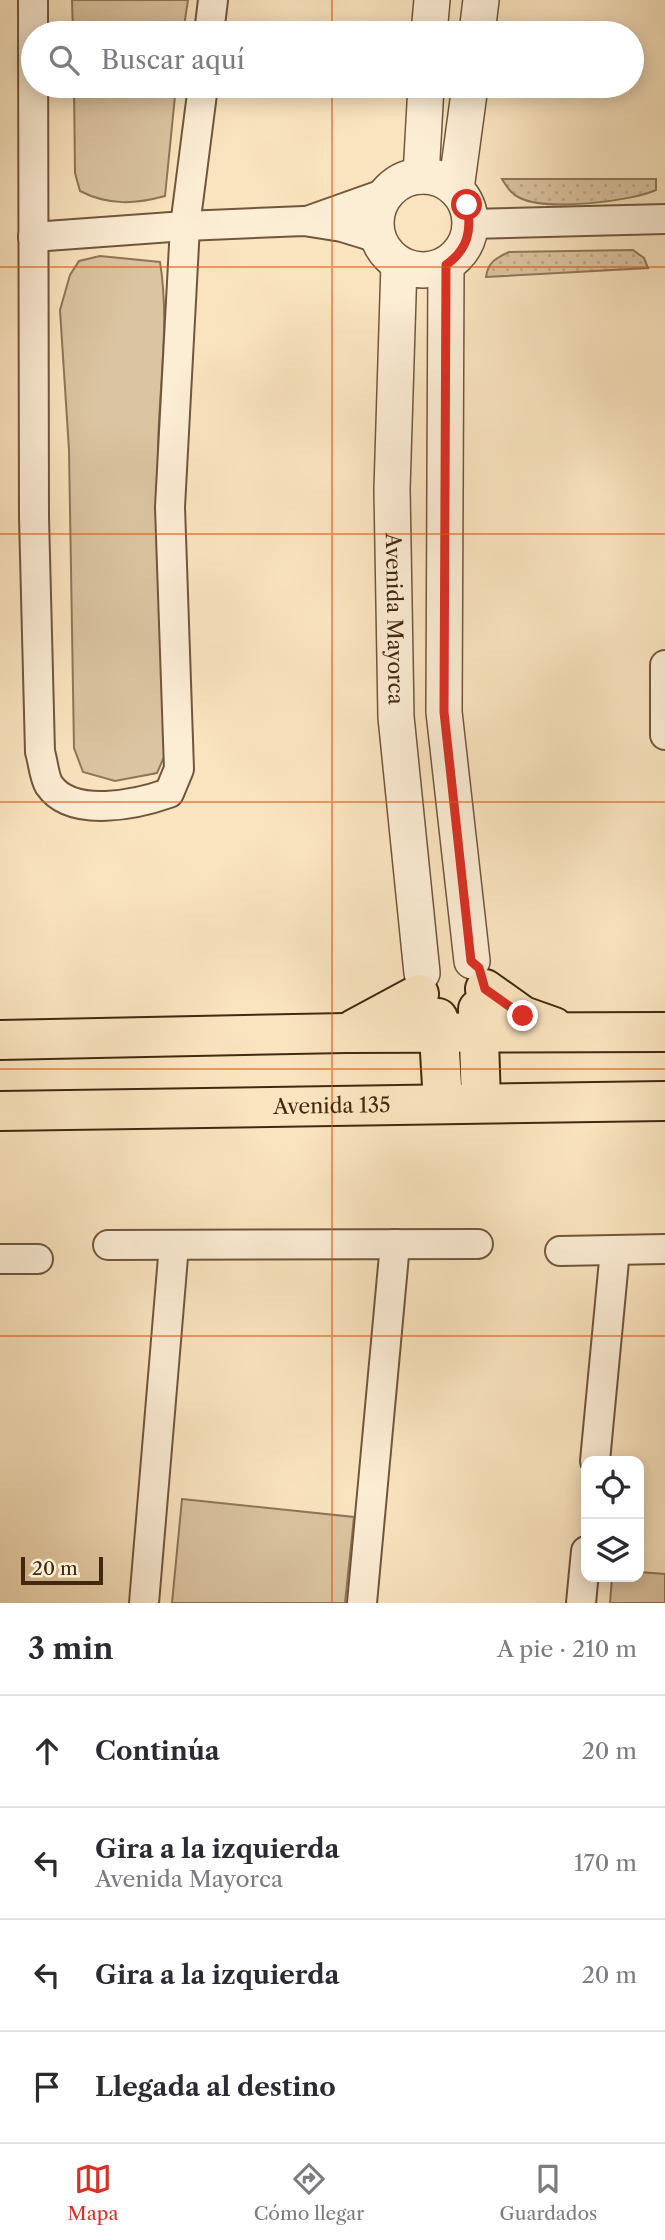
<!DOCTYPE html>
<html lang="es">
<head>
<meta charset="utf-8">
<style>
	body { margin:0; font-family:"Libre Caslon Text",serif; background:#f7f7f7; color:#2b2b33 }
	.controls { position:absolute; right:21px; bottom:21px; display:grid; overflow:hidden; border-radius:14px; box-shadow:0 4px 18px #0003 }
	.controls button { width:63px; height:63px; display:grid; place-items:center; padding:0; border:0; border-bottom:2px solid #e1e1e2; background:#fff; color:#2b2b33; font:35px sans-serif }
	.scale { position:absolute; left:21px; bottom:18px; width:82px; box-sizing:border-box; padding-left:7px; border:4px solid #422810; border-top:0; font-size:19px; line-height:24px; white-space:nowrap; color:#422810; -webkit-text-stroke:5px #fcedd5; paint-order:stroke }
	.stop { position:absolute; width:21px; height:21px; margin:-16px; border:5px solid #d93025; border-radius:50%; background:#fff }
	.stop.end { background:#d93025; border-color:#fff; box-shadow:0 2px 7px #0008 }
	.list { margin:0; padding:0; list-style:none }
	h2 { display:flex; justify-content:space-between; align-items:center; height:91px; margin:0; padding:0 28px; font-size:30px }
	h2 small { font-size:23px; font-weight:400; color:#7c7c81 }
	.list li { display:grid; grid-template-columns:46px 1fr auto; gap:21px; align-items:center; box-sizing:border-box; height:112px; padding:0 28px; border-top:2px solid #e1e1e2 }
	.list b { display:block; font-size:26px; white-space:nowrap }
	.list p { margin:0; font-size:23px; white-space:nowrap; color:#7c7c81 }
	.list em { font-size:23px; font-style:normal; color:#7c7c81 }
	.icon { flex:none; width:38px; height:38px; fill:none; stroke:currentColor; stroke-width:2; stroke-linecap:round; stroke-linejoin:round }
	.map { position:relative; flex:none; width:665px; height:1603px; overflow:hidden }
	.search { position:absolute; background:#fff; box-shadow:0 4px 18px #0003; left:21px; right:21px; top:21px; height:77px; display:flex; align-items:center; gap:18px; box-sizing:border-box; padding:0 24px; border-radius:38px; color:#7c7c81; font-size:26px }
	.sheet { height:539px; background:#fff }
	nav { display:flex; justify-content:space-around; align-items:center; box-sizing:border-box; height:98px; border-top:2px solid #e1e1e2; background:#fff; font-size:19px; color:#7c7c81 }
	nav a { display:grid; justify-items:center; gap:4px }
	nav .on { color:#d93025 }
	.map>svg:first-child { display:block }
	.park { fill:#dbc4a1; stroke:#8e7658; stroke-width:2 }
	.garden { fill:url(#garden-dots); stroke:#8e7658; stroke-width:2 }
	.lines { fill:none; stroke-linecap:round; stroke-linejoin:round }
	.minor-casing { stroke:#70573c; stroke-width:32 }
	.tertiary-casing { stroke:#70573c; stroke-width:38 }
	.primary-casing { stroke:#422810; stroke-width:42 }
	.minor { stroke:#fcedd5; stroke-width:28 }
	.tertiary { stroke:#fcedd5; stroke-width:35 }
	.primary { stroke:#fae4bf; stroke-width:38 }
	.route { stroke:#d93025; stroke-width:9 }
	.grid { fill:none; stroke:#e0570c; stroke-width:2; stroke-opacity:0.55 }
	.labels { text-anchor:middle; stroke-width:5; stroke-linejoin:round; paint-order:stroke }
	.street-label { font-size:21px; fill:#422810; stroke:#fcedd5 }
</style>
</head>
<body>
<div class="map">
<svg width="665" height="1603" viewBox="0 0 665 1603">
	<defs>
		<pattern id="garden-dots" width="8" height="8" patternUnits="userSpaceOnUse" patternTransform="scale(1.75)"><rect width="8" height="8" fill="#dbc4a1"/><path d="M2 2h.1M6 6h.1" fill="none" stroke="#bda88a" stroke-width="1.8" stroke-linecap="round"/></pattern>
	</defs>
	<rect width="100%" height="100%" fill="#fae4bf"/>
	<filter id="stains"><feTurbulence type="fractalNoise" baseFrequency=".00286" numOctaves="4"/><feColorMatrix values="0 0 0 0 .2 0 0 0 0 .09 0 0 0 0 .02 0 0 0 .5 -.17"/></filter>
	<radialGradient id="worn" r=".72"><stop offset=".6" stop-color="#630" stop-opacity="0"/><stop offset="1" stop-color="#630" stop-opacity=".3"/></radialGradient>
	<g class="park">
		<polygon points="72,0 188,0 183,33 73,33"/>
		<path d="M74 86H176L165 196C136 204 109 206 80 191L75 173Z"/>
		<path d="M100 256 160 262C170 323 159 386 158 448 157 548 163 648 168 748L157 773 115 781 83 772 74 748 69 450 60 310 70 275 79 261Z"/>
		<polygon points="182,1499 354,1517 345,1603 172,1603"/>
		<polygon points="639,1572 665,1574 665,1603 610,1603 612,1577 639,1577"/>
	</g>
	<g class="garden">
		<path d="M502 179H656V190C629 202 547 211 520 198 511 194 507 187 502 179Z"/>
		<path d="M633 250 644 258 648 268 486 277C488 262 496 258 509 252Z"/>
	</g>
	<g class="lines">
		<defs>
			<g id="minor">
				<path d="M33 0 34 517 40 752C43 761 44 777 49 785 72 819 138 804 169 793L179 769 170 507 185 226 203 86"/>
				<polyline points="209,33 213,0"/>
				<polyline points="310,220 386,193"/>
				<polyline points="470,224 665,219"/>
				<polyline points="33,237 185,226 304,221 342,227 378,238"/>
				<polyline points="665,665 665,735"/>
				<polyline points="108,1245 478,1244"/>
				<polyline points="560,1251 665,1249"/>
				<polyline points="0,1259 38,1259"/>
				<polyline points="595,1461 615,1250"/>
				<polyline points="144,1603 174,1245"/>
				<polyline points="362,1603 395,1244"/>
				<polyline points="581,1603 586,1551"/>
			</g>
			<g id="tertiary">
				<polyline points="429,33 432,0"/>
				<polyline points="477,33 481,0"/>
				<polyline points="421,176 426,86"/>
				<circle cx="423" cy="223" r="47"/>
				<polyline points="456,189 470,86"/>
				<path id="s1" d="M399 264 392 489 396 717 422 973"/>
				<polyline points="446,265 444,712 472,961"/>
			</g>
			<g id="primary">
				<polyline points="485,989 523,1016 554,1027"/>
				<polyline points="478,1009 481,1102"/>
				<polyline points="438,1018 443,1103"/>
				<polyline points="354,1029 419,994"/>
				<polyline points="0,1040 346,1033 665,1032"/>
				<path id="s2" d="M0 1111 665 1101"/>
			</g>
		</defs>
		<use href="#minor" class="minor-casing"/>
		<use href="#tertiary" class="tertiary-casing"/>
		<use href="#primary" class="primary-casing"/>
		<use href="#minor" class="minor"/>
		<use href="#tertiary" class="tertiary"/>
		<use href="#primary" class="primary"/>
	</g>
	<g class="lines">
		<path class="route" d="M467 205C472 231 468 249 446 265L444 712 471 961 479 968 485 989 523 1016"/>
	</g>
	<path class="grid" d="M332 0V33M332 86V1603M0 267H665M0 534H665M0 802H665M0 1069H665M0 1336H665"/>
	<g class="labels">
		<g class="street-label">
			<text dy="7" stroke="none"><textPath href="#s1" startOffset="355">Avenida Mayorca</textPath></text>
			<text dy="7" stroke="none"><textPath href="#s2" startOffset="332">Avenida 135</textPath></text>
		</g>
	</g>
	<rect width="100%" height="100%" filter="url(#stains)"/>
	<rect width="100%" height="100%" fill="url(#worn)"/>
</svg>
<div class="controls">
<button><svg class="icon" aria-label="locate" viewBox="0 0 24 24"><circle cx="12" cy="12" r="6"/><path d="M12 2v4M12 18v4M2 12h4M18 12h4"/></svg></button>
<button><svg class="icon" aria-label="layers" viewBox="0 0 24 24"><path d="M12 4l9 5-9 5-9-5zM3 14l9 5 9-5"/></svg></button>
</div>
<div class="scale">20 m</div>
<div class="stop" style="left:467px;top:205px"></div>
<div class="stop end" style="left:523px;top:1016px"></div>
<div class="search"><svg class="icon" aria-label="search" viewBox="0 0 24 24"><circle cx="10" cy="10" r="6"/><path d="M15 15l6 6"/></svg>Buscar aquí</div>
</div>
<section class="sheet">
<h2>3 min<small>A pie · 210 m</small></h2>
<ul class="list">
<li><svg class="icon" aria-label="ahead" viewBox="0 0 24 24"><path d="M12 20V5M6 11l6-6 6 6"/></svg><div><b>Continúa</b></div><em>20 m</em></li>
<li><svg class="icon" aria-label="left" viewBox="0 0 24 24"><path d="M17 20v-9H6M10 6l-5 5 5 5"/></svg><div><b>Gira a la izquierda</b><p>Avenida Mayorca</p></div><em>170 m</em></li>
<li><svg class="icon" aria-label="left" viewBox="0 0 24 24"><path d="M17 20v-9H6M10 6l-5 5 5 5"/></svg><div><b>Gira a la izquierda</b></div><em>20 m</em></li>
<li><svg class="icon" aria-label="arrive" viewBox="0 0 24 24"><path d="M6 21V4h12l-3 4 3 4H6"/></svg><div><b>Llegada al destino</b></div></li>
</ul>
</section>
<nav>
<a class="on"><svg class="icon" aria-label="map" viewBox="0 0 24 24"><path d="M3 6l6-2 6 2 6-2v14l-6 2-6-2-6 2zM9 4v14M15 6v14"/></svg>Mapa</a>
<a><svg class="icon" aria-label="directions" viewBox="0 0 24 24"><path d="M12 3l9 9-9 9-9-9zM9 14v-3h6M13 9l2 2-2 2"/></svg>Cómo llegar</a>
<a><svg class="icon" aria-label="saved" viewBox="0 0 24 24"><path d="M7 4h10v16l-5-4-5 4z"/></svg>Guardados</a>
</nav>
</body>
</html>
